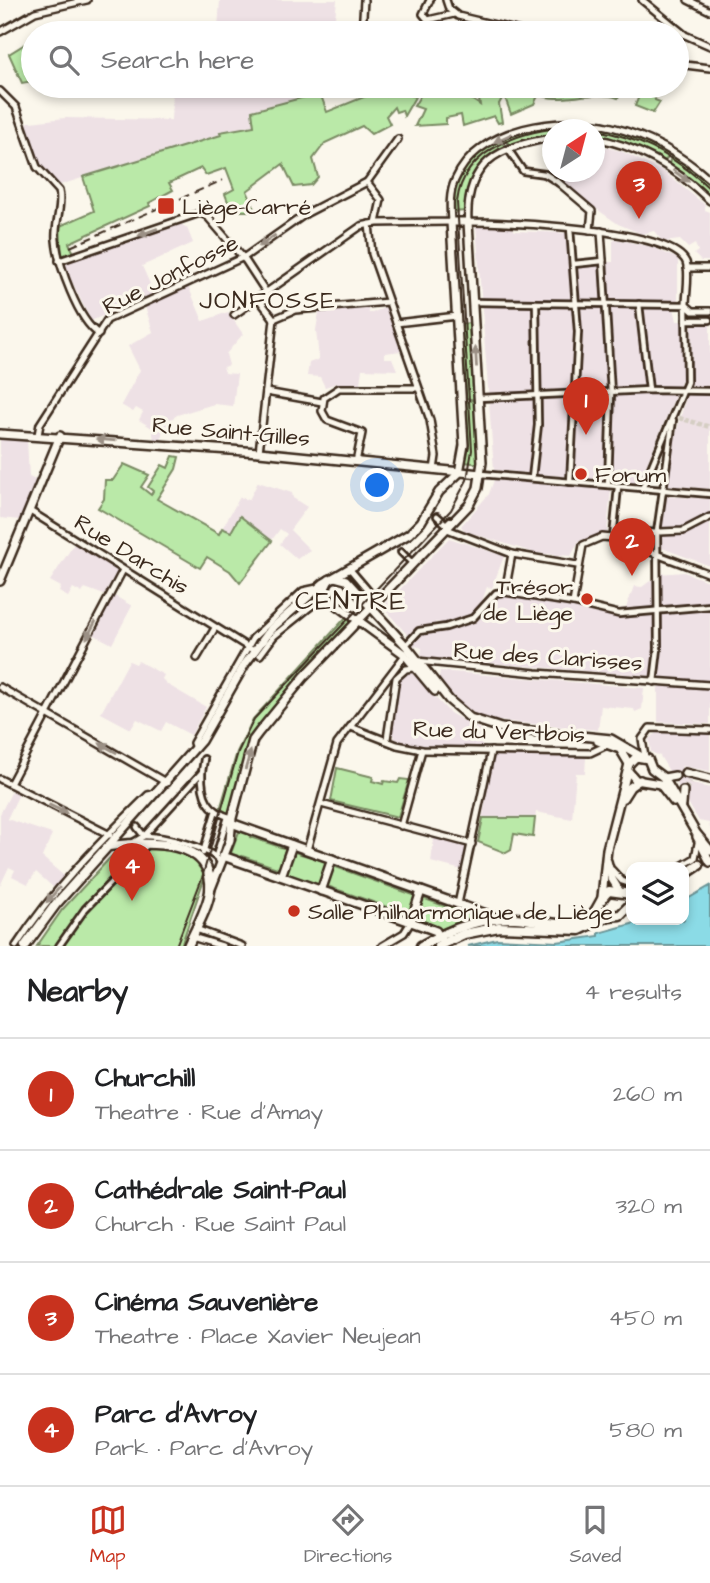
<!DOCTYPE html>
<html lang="en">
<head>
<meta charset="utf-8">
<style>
	body { margin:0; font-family:"Architects Daughter",sans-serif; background:#f2f2f2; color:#202124 }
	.controls { position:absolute; right:21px; bottom:21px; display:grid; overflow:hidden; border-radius:14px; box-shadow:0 4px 10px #0003 }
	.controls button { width:63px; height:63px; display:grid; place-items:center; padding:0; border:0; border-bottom:2px solid #e0e0e0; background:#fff; color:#202124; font:35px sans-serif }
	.compass { position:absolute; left:542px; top:119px; width:63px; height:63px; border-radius:50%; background:#fff; box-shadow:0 4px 10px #0003; rotate:36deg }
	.you { position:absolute; left:378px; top:486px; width:24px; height:24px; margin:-18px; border:5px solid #fff; border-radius:50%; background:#1a73e8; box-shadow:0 0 0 10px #1a73e833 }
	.badge { display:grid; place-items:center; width:46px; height:46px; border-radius:50%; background:#c8321e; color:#fff; font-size:23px; font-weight:700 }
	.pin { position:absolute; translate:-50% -58px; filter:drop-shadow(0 2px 4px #0008) }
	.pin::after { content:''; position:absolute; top:37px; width:24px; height:21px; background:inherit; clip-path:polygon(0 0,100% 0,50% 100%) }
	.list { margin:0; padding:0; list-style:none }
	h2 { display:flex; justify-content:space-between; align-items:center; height:91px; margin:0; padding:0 28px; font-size:30px }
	h2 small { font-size:23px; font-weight:400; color:#757577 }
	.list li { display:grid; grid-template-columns:46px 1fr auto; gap:21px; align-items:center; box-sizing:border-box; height:112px; padding:0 28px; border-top:2px solid #e0e0e0 }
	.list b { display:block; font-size:26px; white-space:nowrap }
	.list p { margin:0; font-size:23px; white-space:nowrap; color:#757577 }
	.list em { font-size:23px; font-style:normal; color:#757577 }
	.icon { flex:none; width:38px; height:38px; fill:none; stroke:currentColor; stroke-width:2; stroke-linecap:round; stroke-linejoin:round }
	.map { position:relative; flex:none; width:710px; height:946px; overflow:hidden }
	.search { position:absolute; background:#fff; box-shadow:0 4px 10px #0003; left:21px; right:21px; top:21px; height:77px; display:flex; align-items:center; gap:18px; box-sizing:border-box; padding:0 24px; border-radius:38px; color:#757577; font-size:26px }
	.sheet { height:539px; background:#fff }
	nav { display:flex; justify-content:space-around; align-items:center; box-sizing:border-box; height:98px; border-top:2px solid #e0e0e0; background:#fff; font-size:19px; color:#757577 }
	nav a { display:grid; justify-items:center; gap:4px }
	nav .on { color:#c8321e }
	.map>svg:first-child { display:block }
	.built { fill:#eee1e5 }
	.green { fill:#bae9a8; stroke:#7a8a63; stroke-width:2 }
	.water { fill:#8bdbe6; stroke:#6b9496; stroke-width:2 }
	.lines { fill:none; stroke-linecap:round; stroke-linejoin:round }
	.pedestrian-tunnel { stroke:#d5cec3; stroke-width:4.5; stroke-dasharray:4.5 2; stroke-linecap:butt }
	.tertiary-tunnel { stroke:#d5cec3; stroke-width:7; stroke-dasharray:7 3.5; stroke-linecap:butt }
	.pedestrian-casing { stroke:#3b2a1e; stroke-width:10 }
	.minor-casing { stroke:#3b2a1e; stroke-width:10 }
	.tertiary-casing { stroke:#3b2a1e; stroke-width:12 }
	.secondary-casing { stroke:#3b2a1e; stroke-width:13 }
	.pedestrian { stroke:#fbf7ec; stroke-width:4.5 }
	.minor { stroke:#fbf7ec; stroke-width:5 }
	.tertiary { stroke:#fbf7ec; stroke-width:7 }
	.secondary { stroke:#fbf7ec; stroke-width:8 }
	.tram { stroke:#3b2a1e; stroke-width:2 }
	.rail { stroke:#3b2a1e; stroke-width:2; stroke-dasharray:10 5; stroke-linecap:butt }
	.oneway { fill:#9b9085 }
	.poi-dot { fill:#c8321e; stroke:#fbf7ec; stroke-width:2.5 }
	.labels { text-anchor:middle; stroke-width:6; stroke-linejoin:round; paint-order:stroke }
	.poi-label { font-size:23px; fill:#3b2a1e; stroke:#fbf7ec; text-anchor:start }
	.street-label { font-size:23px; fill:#3b2a1e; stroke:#fbf7ec }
	.neighbourhood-label { font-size:24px; letter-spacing:2px; fill:#3b2a1e; stroke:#fbf7ec }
	.quarter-label { font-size:26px; letter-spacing:2px; fill:#3b2a1e; stroke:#fbf7ec }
</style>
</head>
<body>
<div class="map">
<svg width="710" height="946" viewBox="0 0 710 946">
	<rect width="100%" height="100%" fill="#fbf7ec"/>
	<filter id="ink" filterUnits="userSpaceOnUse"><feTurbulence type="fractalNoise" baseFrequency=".0143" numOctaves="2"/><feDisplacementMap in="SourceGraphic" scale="14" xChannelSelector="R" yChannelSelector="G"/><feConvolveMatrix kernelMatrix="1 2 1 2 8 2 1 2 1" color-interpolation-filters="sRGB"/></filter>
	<g filter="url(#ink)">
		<g class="built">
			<polygon points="220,0 337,0 335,18 357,20 358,33 177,33 178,26 218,29"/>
			<polygon points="173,86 343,86 253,111 255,126 221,132 221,134 60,185 39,165 22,123 65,118 171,120"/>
			<polygon points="595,145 621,151 663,171 705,205 705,210 710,212 710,261 701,261 694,254 698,251 695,244 688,248 680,240 663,242 654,231 642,234 618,224 564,186 565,172 594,172"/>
			<polygon points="181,224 187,228 193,243 142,266 154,293 91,321 65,267 67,263"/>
			<polygon points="476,226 511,226 515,231 568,233 571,263 613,262 613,241 616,239 652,247 678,259 678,298 674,308 677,321 683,321 683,377 639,483 494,470"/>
			<polygon points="188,286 203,321 228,312 243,334 226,354 229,365 223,367 225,373 237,374 233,406 214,404 177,415 170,420 173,422 170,426 163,428 161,441 154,440 152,428 139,420 143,412 136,408 133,412 121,405 140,370 128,346 153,332 145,306"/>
			<polygon points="386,307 401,351 385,353 385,358 392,358 397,370 362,369 360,384 337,383 325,387 320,377 307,376 309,363 319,359 316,330 319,312 368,309 369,313 372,313"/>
			<polygon points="692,322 710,322 710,388 691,385"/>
			<polygon points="687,394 710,395 710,489 666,485 672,448"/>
			<polygon points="0,438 27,439 29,477 38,481 20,520 0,518"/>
			<polygon points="494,480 611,490 607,532 579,541 571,556 535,553 465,531 461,526 489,494"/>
			<polygon points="258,482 292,493 293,498 307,507 290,530 310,550 297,559 280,544 287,534 280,529 257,560 219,534 240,497 249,500"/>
			<polygon points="664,496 710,499 710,514 687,527 660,530"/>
			<polygon points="710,518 710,566 662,548 659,543 660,533 689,532"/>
			<polygon points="449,538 504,556 492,588 487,587 479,610 473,611 470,618 450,624 447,622 446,624 435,622 435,627 415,628 409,637 383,607"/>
			<polygon points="74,544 117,571 104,595 85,588 82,593 73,588 68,597 59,592 61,587 50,581"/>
			<polygon points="684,572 710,582 710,603 661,607 659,574"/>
			<polygon points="654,578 656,609 620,611 621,608 626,608 634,586 642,587"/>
			<polygon points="113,595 132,606 112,644 93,634"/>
			<polygon points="498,596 533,599 618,617 657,613 651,676 425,658 421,655 422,648 413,645 416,636 421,633 446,630 479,619"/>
			<polygon points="710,609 710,681 660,678 662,612"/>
			<polygon points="129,661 136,664 138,661 164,675 162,679 168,685 206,707 191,735 166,722 161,731 137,719 131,729 101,713"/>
			<polygon points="410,671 450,713 484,732 482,747 415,745 395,739 392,732 399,678"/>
			<polygon points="440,671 644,688 642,709 635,712 634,709 601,706 598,730 489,720 459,706 438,681"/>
			<polygon points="661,685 710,688 710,724 658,722 658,688"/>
			<polygon points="657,732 710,734 710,771 681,766 692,784 710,788 710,830 709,823 699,821 660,756 651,752 649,739"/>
			<polygon points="493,754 586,758 585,773 576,773 572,819 536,812 533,837 481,828"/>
			<polygon points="12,791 19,794 7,819 52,834 42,857 64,876 54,888 36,872 28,884 12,876 15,870 9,867 0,886 0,814"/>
			<polygon points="434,838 466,846 462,870 431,862"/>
		</g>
		<g class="green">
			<polygon points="33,39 33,81 22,83 9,54"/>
			<polygon points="393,86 415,97 404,116 402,110 396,112 394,107 386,116 390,124 371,134 362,126 325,143 313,159 318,177 311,185 294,187 283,164 247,191 256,211 241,211 230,207 225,194 234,189 226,168 206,175 201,168 169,183 173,190 149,203 150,206 69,243 74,253 62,257 60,226 94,211 83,177 221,135 220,132 254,126 252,111 320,93 327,112 376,92 385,96"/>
			<path d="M405 86H430L436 89 437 86H458L457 89 480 105 479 99 462 86H641L654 91 655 100 660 102 653 113 635 106 639 96 622 89 618 98C591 89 559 105 539 94L534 104 511 114 504 95 499 104 502 122 498 123 494 116 463 126 461 115 446 118V124L415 126 423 109 414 106 420 96Z"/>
			<polygon points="577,123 624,131 671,152 665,161 667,163 595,137 594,130 552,130 552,137 511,146 503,138 523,130"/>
			<path d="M501 138 507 149C483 168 466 179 467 211L451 212C451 174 472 157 501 138Z"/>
			<polygon points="676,155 710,181 710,200 668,167 671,157"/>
			<polygon points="473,323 475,400 466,398 463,401 458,324"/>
			<polygon points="473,400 478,403 481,464 465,462 463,403"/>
			<polygon points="173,456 179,457 176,469 157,499 219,534 222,528 231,532 240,516 272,541 240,583 230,571 207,557 200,568 98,508 104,499 105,480 113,480 124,464 149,475 141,487 151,495 153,491 148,487 162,465 168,468"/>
			<polygon points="348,615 354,626 258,731 232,816 219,813 237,752 253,719"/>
			<polygon points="337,768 373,777 372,781 383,784 384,781 398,783 400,779 409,780 398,817 331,801"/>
			<polygon points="483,818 535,818 533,837 514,834 511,850 506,853 478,842"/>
			<polygon points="240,829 251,833 250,837 283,848 286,846 279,872 276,872 277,868 242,856 240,860 230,856"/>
			<polygon points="172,847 193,858 205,876 181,946 37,946 62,910 119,848"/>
			<polygon points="295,849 297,853 328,862 320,886 286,874"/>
			<polygon points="337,863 336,867 413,895 417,892 410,915 404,917 404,913 330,887 328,891 325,888 334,864"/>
			<path d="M424 895 425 899 447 907 449 904 483 916V918C463 925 429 940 415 917Z"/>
		</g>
		<polygon class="water" points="710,886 710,946 468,946 497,939 557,942 599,936 599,933 646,920 684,920 684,901"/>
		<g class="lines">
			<polyline class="pedestrian-tunnel" points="679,418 710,427"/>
			<polyline class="tertiary-tunnel" points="683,791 690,782"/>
			<defs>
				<g id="pedestrian">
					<polyline points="508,149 523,171 545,174 559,183"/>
					<polyline points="603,260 611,393 608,485"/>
					<polyline points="574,264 603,261"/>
					<polyline points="473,302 686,305 687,382 642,489"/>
					<polyline points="639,304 649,390"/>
					<polyline points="686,320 710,320"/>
					<polyline points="479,398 649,390 710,391"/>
					<polyline points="481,474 710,494"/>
					<polyline points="532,478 538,425 536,303"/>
					<polyline points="570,482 578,332 570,228"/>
					<polyline points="437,516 446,524 450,520 453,522"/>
					<polyline points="614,529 657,533"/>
					<polyline points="613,538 618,487"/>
					<polyline points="401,552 413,564"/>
					<polyline points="349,568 377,601"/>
					<polyline points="573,603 619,614 710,606"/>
					<polyline points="406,645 419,631 446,627 473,618 496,593 505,592"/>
					<polyline points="654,682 658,649 657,532 673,420"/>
					<path d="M202 772C201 797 208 811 232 818"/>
					<path d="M137 827 144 836C162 836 211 847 220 862"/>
					<polyline points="134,842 144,836 202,772 204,759"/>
					<polyline points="203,853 215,813"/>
					<polyline points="216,856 228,817"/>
					<polyline points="59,946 85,909 148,844"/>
				</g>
				<g id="minor">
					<polyline points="430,0 423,14 428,20 454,14"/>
					<polyline points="446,0 449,9 458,16 529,33"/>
					<polyline points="642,0 685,35 710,46"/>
					<polyline points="688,0 710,11"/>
					<polyline points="0,32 35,12 87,0"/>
					<polyline points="362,33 364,0"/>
					<polyline points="677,64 710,68"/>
					<path d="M0 91 16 107 37 167 59 191C63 207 54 224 56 240 58 264 78 321 99 334"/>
					<path d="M552 138C498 146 465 163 468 222 504 222 671 228 686 262 690 273 686 293 686 305L693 311H710"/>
					<path d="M594 138C640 146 678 170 710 201"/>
					<polyline points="367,182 381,200 376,223"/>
					<polyline points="559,183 592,211 590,230"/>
					<polyline points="369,224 372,254 430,420 436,456 434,470"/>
					<polyline points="601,231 603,260"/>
					<polyline points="59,261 200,213 207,216 245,260 266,292"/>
					<polyline points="687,268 710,268"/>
					<polyline points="258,298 274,319"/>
					<path d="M234 315 361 226 376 223 451 222C450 208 449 193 455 180 478 126 562 115 612 127 648 136 682 155 710 180"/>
					<polyline points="274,319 295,310 388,302"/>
					<polyline points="396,323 457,316"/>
					<polyline points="266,392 322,402"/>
					<polyline points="38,435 40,424 107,320 246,256 307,213 367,182 398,139"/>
					<polyline points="259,452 274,319"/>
					<polyline points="356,462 362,433 327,420 322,411 324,398 339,388 418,388"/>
					<polyline points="30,511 254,651"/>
					<polyline points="447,529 512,554 577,565"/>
					<polyline points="660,532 683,531 710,517"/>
					<polyline points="512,554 505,592 573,603 583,545 602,537 613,538 710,574"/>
					<polyline points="260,655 274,636 326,594"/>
					<polyline points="197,658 215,628"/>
					<polyline points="417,661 536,673 710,685"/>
					<polyline points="0,687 167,783"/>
					<polyline points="351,727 397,745 422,750 590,753 607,745"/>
					<polyline points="387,739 396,678 406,669 414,668"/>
					<polyline points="195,749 193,743 253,638 303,591 317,588"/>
					<polyline points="645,757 642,739 650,728 710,730"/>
					<polyline points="0,779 110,835"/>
					<polyline points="10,784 123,570"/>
					<polyline points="321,804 472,844"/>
					<polyline points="401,826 422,750"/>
					<polyline points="307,850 337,744 405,655"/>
					<polyline points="680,867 695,858 698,843"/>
					<polyline points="612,870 622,881 631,884"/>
					<polyline points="458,904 491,751"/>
					<polyline points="196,929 242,946"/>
					<polyline points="192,937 222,946"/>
					<path d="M16 946C53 889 100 842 148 795L153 794"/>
					<polyline points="382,946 404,933 411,922"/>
				</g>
				<g id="tertiary">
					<polyline points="0,434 259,452 481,474"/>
					<polyline points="335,577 346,580 407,647 449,700 470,718 501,728 611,739 642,757"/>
					<polyline points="329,580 325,588 329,599 404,654 435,691"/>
					<polyline points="0,581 60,436"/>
					<polyline points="598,741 620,749 629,764"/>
					<polyline points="629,772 636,780 660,784 674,802"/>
					<polyline points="685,773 710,779"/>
					<polyline points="664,778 675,776"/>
					<polyline points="623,798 630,787 640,780"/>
					<polyline points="682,805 683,791"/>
					<polyline points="231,823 497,918"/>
					<polyline points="697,837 710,862"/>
					<polyline points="108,846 201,741 245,664 271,629 324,583 409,534 421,522 439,492 459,473 464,445 451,222 468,222 482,462 478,488 469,505 304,677 259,732 253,740 232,818 230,840 210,891"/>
					<polyline points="223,856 428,928 436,931 442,941"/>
					<polyline points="607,861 612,879 620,892"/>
					<polyline points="281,876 292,845"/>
					<polyline points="321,891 332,859"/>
					<polyline points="602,897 607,849 629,764 636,757 648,759 652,769 664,778 696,833 710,850"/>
					<polyline points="411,922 421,891"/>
				</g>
				<g id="secondary">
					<polyline points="684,875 699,865"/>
					<path d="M25 946 56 904 108 846C143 843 215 835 210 891 208 908 195 930 188 946"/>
					<path d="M421 946C451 929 480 917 515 918 536 919 566 930 586 920 599 913 598 899 609 891L631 894"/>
					<polyline points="438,946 464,934 499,927 580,930 609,916 620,915 631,904"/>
				</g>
			</defs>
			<use href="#pedestrian" class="pedestrian-casing"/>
			<use href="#minor" class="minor-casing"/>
			<use href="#tertiary" class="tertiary-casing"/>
			<use href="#secondary" class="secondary-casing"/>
			<use href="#pedestrian" class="pedestrian"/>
			<use href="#minor" class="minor"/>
			<use href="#tertiary" class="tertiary"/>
			<use href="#secondary" class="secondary"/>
			<path class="tram" d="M176 946 202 878 238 752 254 719 451 510 467 480 472 450 457 202C460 174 477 156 501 144 573 109 655 136 710 189"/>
			<polyline class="rail" points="70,247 223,180"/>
		</g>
		<defs><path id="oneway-solid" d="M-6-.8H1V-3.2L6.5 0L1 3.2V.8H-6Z" transform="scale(1.75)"/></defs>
		<g class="oneway">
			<use href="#oneway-solid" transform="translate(503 138) rotate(155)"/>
			<use href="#oneway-solid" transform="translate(681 176) rotate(36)"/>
			<use href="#oneway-solid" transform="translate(148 232) rotate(160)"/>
			<use href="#oneway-solid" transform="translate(267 241) rotate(145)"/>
			<use href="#oneway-solid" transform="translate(476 357) rotate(-93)"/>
			<use href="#oneway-solid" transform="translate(106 440) rotate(-175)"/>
			<use href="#oneway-solid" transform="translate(91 630) rotate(118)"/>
			<use href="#oneway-solid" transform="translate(108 748) rotate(-151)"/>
			<use href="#oneway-solid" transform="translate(248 760) rotate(-74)"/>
			<use href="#oneway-solid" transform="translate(58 809) rotate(26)"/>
			<use href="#oneway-solid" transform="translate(53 895) rotate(131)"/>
		</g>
	</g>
	<g class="poi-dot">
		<rect x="157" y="197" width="18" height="18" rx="3.5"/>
		<circle cx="581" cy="474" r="7"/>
		<circle cx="587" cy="599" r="7"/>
		<circle cx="294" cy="911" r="7"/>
	</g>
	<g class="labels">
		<g class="poi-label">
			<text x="182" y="214">Liège-Carré</text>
			<text x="595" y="482">Forum</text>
			<text x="573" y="594" text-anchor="end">Trésor<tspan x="573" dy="26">de Liège</tspan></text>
			<text x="308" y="919">Salle Philharmonique de Liège</text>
		</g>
		<g class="street-label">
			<text transform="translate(170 274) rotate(-27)" y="8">Rue Jonfosse</text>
			<text transform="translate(231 431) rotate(5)" y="8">Rue Saint-Gilles</text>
			<text transform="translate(132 554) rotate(32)" y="8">Rue Darchis</text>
			<text transform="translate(548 656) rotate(4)" y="8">Rue des Clarisses</text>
			<text transform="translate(499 731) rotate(2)" y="8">Rue du Vertbois</text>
		</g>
		<g class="neighbourhood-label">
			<text x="268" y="308">JONFOSSE</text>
		</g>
		<g class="quarter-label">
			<text x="351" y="609">CENTRE</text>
		</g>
	</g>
</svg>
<div class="controls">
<button><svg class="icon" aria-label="layers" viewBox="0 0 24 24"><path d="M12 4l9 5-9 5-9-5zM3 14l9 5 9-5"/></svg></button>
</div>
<svg class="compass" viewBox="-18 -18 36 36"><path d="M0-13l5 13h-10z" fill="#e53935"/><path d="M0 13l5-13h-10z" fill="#757577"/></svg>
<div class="you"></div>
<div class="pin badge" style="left:586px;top:435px">1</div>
<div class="pin badge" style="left:632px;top:576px">2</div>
<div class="pin badge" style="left:639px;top:219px">3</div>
<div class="pin badge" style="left:132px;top:901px">4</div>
<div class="search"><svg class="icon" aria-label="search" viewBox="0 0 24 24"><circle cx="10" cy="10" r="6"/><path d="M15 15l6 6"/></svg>Search here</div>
</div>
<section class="sheet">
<h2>Nearby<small>4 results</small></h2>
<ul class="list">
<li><span class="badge">1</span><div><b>Churchill</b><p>Theatre · Rue d'Amay</p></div><em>260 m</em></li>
<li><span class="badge">2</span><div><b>Cathédrale Saint-Paul</b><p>Church · Rue Saint Paul</p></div><em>320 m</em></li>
<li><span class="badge">3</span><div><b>Cinéma Sauvenière</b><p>Theatre · Place Xavier Neujean</p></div><em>450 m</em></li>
<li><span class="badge">4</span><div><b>Parc d'Avroy</b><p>Park · Parc d'Avroy</p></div><em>580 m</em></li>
</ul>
</section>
<nav>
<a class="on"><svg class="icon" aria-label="map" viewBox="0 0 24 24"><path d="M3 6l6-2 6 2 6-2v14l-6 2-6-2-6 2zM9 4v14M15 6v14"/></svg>Map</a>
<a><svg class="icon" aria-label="directions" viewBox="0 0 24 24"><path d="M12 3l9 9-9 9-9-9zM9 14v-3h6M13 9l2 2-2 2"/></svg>Directions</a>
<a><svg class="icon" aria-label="saved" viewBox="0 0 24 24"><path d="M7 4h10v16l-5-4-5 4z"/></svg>Saved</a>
</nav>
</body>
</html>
